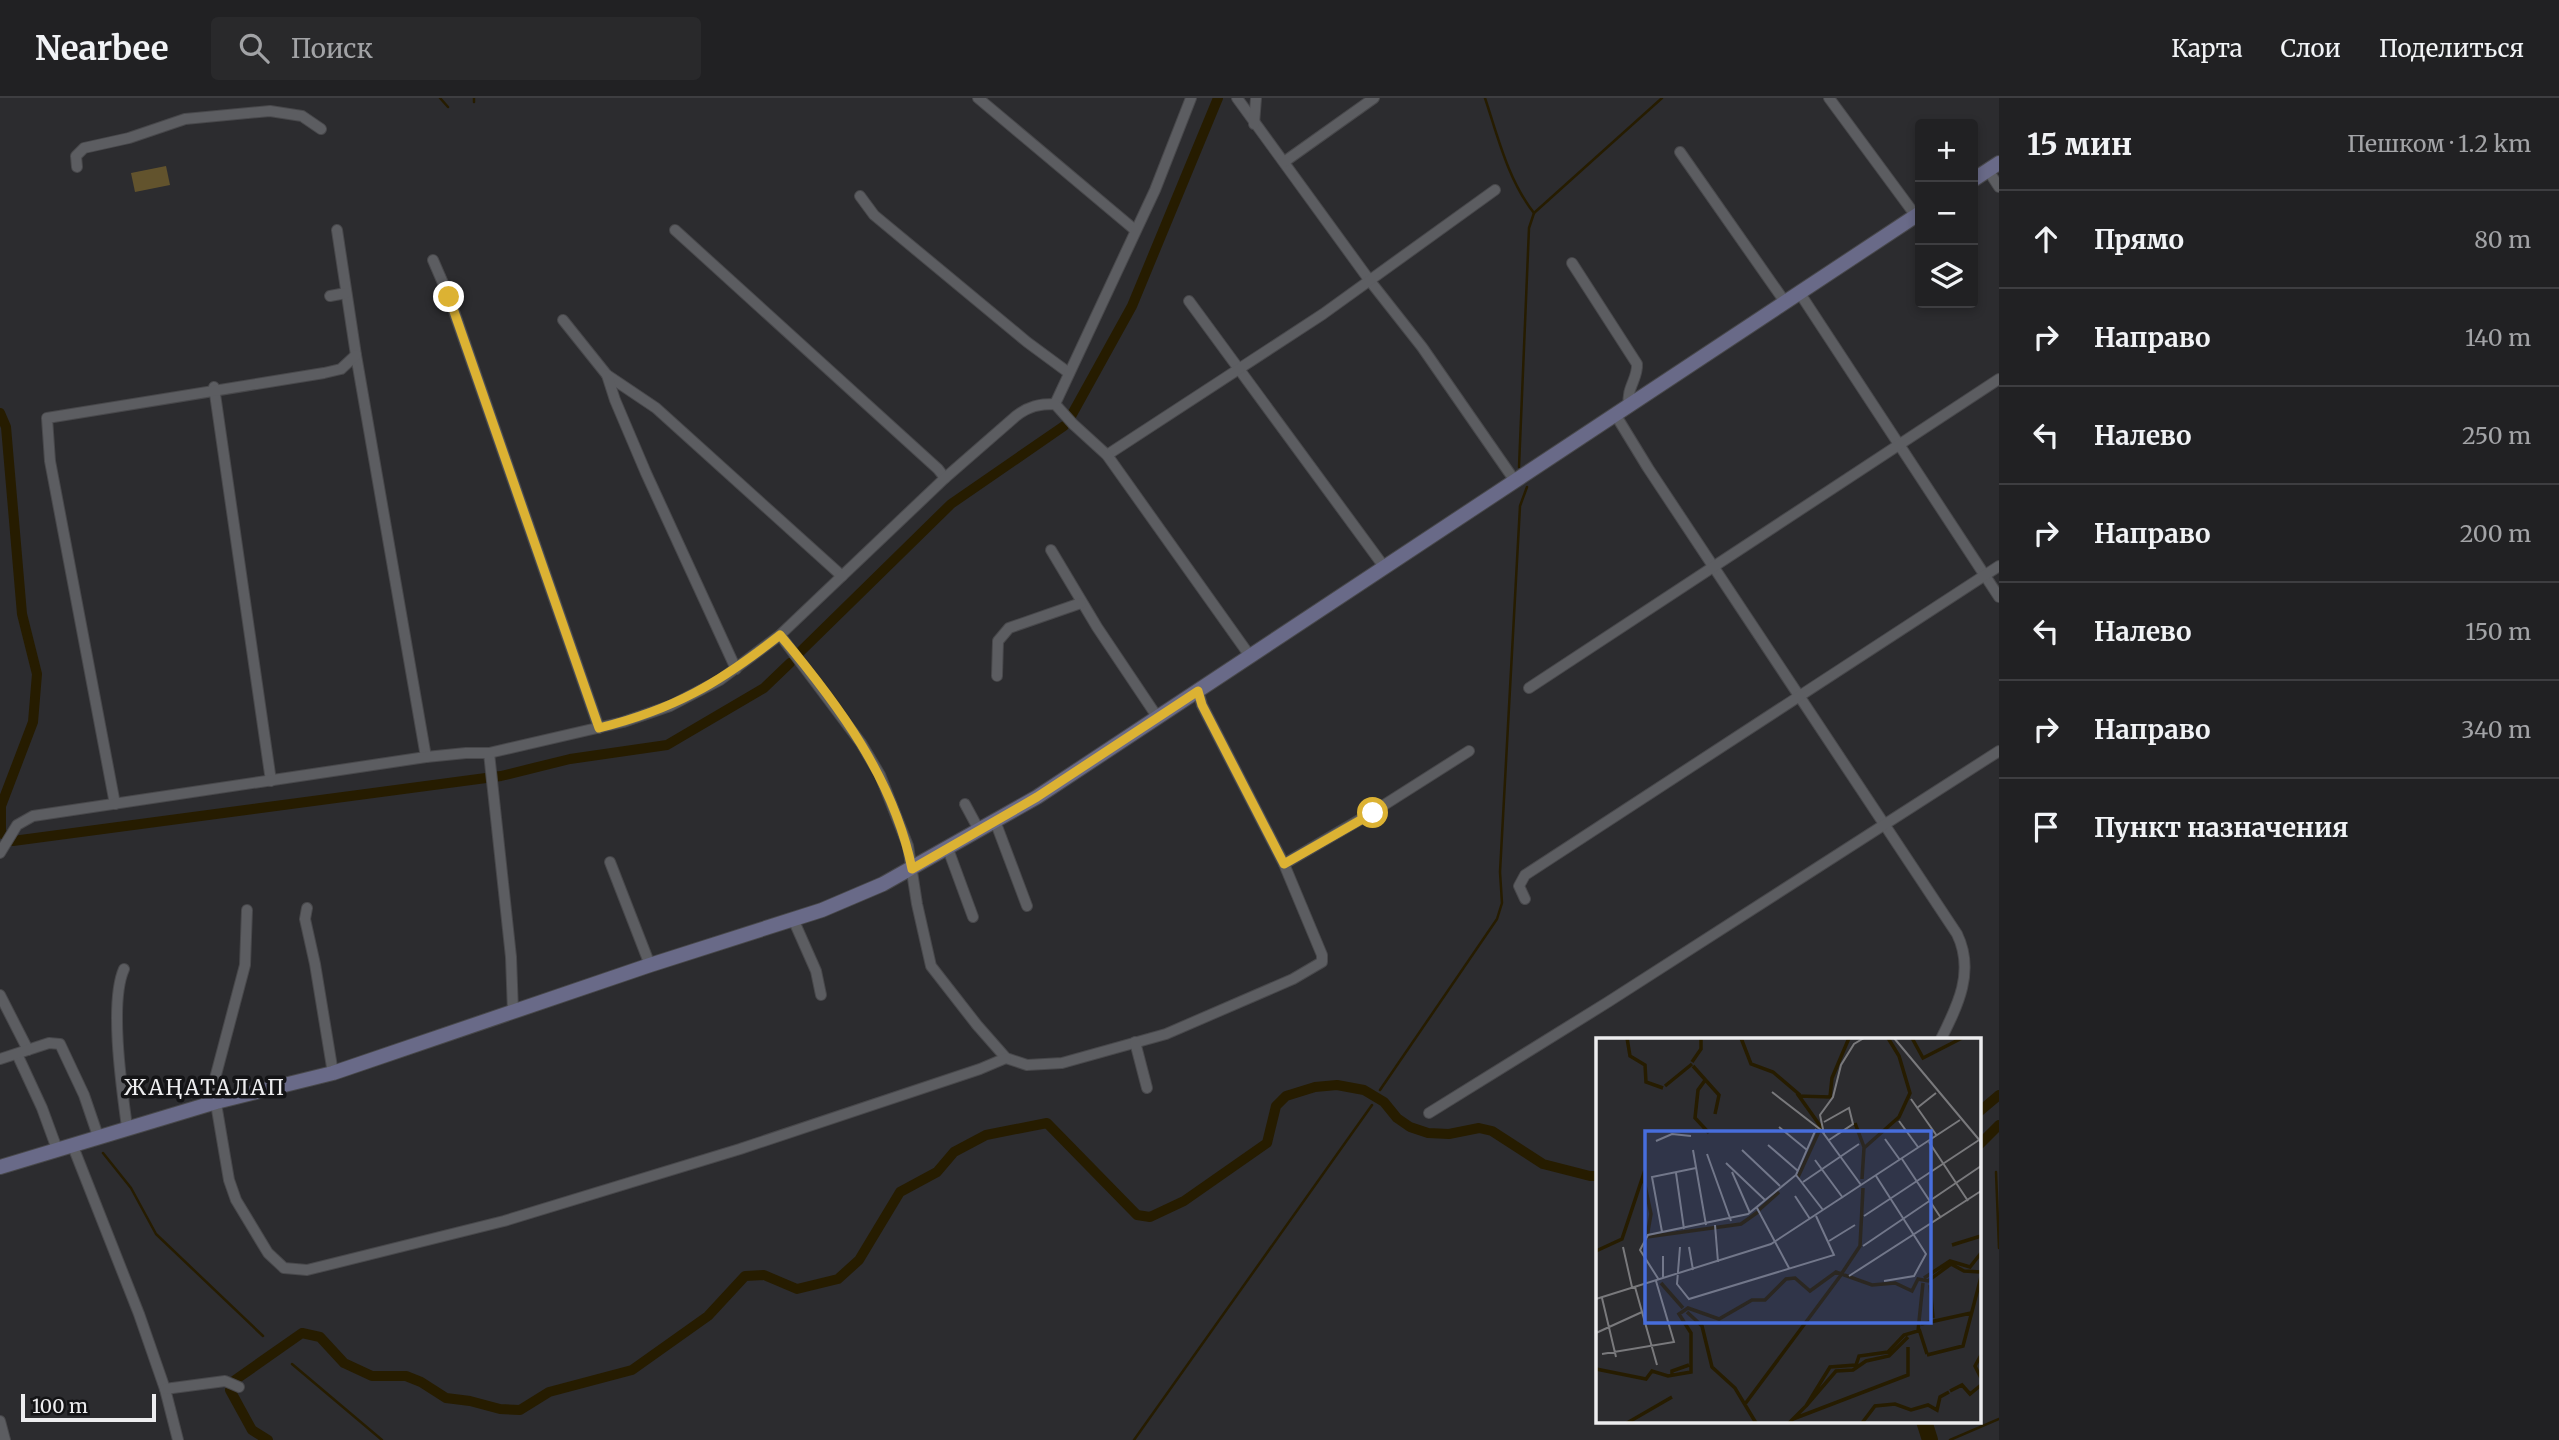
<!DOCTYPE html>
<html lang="ru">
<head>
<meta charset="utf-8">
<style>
	body { margin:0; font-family:Merriweather,serif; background:#29292b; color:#f1f3f6 }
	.controls { position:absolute; right:21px; top:21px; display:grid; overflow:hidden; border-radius:7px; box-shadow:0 4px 10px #0003 }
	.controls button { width:63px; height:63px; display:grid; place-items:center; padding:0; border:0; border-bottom:2px solid #3e3e41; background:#212123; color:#f1f3f6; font:35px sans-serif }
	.scale { position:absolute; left:21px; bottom:18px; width:135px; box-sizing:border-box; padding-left:7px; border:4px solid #ededef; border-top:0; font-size:19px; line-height:24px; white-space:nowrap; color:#ededef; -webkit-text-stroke:5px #141416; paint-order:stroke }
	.stop { position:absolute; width:21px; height:21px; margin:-16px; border:5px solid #dcb233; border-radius:50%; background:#fff }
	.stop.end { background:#dcb233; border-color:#fff; box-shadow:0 2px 7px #0008 }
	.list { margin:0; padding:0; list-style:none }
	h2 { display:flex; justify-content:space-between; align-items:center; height:91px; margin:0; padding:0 28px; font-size:30px }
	h2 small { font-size:23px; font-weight:400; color:#a2a3a6 }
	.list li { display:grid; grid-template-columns:46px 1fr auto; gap:21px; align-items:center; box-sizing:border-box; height:98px; padding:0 28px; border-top:2px solid #3e3e41 }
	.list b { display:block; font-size:26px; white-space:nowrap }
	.list em { font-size:23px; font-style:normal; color:#a2a3a6 }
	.icon { flex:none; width:38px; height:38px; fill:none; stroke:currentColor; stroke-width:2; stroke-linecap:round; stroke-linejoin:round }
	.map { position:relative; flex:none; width:1999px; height:1342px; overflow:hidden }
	header { display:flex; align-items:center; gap:42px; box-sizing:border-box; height:98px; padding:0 35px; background:#212123; border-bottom:2px solid #3e3e41 }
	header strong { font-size:33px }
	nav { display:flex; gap:38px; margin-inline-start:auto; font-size:24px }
	.search { width:490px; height:63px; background:#29292b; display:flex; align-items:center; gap:18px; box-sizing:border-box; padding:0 24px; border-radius:7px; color:#a2a3a6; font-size:26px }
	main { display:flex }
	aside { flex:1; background:#212123 }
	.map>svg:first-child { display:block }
	.green { fill:#62532d }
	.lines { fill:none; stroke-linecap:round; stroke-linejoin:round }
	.stream { stroke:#261c00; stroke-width:2.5 }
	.canal { stroke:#261c00; stroke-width:10 }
	.river { stroke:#261c00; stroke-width:16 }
	.street-casing { stroke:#48484b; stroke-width:12 }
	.secondary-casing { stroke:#48484b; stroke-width:16 }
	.street { stroke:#5c5d61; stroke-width:10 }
	.secondary { stroke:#696a88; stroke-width:14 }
	.route { stroke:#dcb233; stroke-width:9 }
	.labels { text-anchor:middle; stroke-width:7; stroke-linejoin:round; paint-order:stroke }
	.quarter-label { font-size:21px; letter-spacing:2px; fill:#ededef; stroke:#141416 }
	.inset-river { fill:none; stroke:#261c00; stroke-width:3.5 }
	.inset-road { fill:none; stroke:#79797c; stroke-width:2 }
	.view { fill:#476edd; fill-opacity:0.15; stroke:#476edd; stroke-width:3.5 }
	.inset-edge { fill:none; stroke:#ededef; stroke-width:3.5 }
</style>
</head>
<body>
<header>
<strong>Nearbee</strong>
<div class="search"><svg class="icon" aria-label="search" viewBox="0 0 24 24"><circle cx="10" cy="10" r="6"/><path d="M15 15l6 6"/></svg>Поиск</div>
<nav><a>Карта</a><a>Слои</a><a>Поделиться</a></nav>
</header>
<main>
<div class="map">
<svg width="1999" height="1342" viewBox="0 0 1999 1342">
	<rect width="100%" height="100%" fill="#2c2c2f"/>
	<polygon class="green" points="166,68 170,87 135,94 131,75"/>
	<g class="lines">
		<g class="stream">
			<polyline points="440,0 448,9"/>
			<path d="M1485 0C1498 39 1508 82 1534 115"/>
			<polyline points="474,4 474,0"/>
			<polyline points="1519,369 1529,130 1534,115 1662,0"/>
			<polyline points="1380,992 1497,821 1502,805 1500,774 1520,408 1527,389"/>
			<polyline points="103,1055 131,1090 156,1136 263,1238"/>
			<polyline points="1996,1074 1999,1150"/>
			<polyline points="292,1266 382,1342"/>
			<polyline points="1134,1342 1372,1007"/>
			<polyline points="1950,1342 1999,1321"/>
		</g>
		<g class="canal">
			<polyline points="0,315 6,329 22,516 37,576 33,624 1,708 1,735 13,743 501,678 570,661 667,647 764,590 790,565"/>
			<polyline points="1070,320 1132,208 1218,0"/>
			<polyline points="800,554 951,406 1064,328"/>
			<polyline points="1980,1013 1999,997"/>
			<polyline points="1980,1046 1999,1027"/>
			<polyline points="268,1342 252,1332 230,1292 235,1282 302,1235 320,1239 344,1265 372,1278 406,1278 421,1284 446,1300 470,1303 500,1311 520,1312 549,1294 632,1272 708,1218 745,1178 764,1177 797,1191 838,1181 859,1162 900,1094 937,1074 954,1054 986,1037 1047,1025 1137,1117 1150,1119 1184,1103 1267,1045 1276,1008 1286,998 1315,989 1337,987 1364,992 1384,1004 1397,1020 1410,1029 1428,1035 1449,1036 1479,1030 1492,1033 1543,1066 1590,1078 1598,1078"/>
		</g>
		<polyline class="river" points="1924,1323 1930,1342"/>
		<defs>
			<g id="street">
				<polyline points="978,0 1135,132"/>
				<polyline points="1237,0 1370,183 1422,249 1515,383"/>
				<polyline points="1829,0 1916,118"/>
				<polyline points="1254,26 1256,0"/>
				<polyline points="1680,54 1785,204"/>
				<polyline points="1284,64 1374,0"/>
				<polyline points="77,69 76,58 84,50 129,40 185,21 270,13 302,18 321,31"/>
				<polyline points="1988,72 1999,89"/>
				<polyline points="860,98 874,117 1027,244 1069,275"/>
				<polyline points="337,132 356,257 426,659"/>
				<polyline points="675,132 938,371 945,380"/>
				<polyline points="433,162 449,199 599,630"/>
				<path d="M1572 165 1637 266C1638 281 1626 290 1629 307"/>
				<polyline points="1799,194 1999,499"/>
				<polyline points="330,198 346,195"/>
				<polyline points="1189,203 1385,470"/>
				<polyline points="563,222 607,277 656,310 842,478"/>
				<polyline points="607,277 615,302 646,375 736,571"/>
				<polyline points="214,289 271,683"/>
				<polyline points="1055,306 1155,92 1191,0"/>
				<path d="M1615 316 1648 370 1957 836C1975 873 1958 907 1941 941"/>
				<polyline points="1107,357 1323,216 1495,92"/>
				<polyline points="1051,452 1097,529 1158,620"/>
				<polyline points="780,537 861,645 880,677 908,748 917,806 931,868 977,927 1006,960 1027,967 1062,965 1166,936 1293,881 1322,864 1322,857 1284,766 1202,607 1198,593"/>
				<polyline points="997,578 998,543 1009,530 1081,505"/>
				<polyline points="1529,590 1999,281"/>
				<polyline points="489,655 511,859 513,914"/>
				<polyline points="115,706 50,363 47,320 324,275 341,271 356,257"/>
				<polyline points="965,706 979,732"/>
				<polyline points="995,723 1027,808"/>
				<polyline points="948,751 973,819"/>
				<path d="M0 755 17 727 33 718 426 659 466 655H489L623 624 670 608 720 582 780 537 945 380 1016 318C1029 308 1039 306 1055 306L1073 326 1107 357 1250 558"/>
				<polyline points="610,764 650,867"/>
				<polyline points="1284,766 1373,714 1469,653"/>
				<polyline points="1525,801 1519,788 1525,777 1999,468"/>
				<polyline points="307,810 305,821 315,866 333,975"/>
				<polyline points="247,812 245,867 213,988 229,1082 236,1102 268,1155 284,1170 307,1172 504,1123 740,1051 980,971 1006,960"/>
				<polyline points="793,821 816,873 821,897"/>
				<path d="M124 871C109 904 122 992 127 1029"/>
				<polyline points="0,897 28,952"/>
				<polyline points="1135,944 1147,990"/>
				<polyline points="17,956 42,1010 57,1051"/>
				<polyline points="0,961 49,945 60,946 84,997 98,1038"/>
				<polyline points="1429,1015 1608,904 1999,653"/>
				<polyline points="72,1046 139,1216 165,1291 178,1342"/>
				<polyline points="165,1291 225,1283 239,1289"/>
				<polyline points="0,1323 5,1342"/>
			</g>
			<g id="secondary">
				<polyline points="1973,82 1999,65"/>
				<polyline points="0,1069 216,1004 333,975 650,867 822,812 883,786 1037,699 1920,115"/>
			</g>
		</defs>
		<use href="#street" class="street-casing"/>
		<use href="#secondary" class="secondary-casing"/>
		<use href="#street" class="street"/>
		<use href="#secondary" class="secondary"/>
	</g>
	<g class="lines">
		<path class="route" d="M449 199 599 630C675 611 719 585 780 537 838 606 894 681 912 771L1037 699 1198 593 1202 607 1284 766 1373 715"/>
	</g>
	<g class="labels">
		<g class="quarter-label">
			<text x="205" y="997">ЖАҢАТАЛАП</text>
		</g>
	</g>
	<g transform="translate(1596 940)">
		<rect width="385" height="385" fill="#2c2c2f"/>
		<path class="inset-river" d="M31 0 34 18 49 27 50 44 67 50M145 0 155 26 177 34 204 57M316 0 327 20 366 0M96 24 105 11V0M97 28 123 57 119 76M110 41 102 52 99 80 113 95M69 48 96 26M259 85 268 109M202 139 225 89 203 58 234 59 236 40 253 0M266 141 268 110 303 79 314 55 303 18 292 0M163 172 183 154M356 207 385 198M0 213 26 201 47 138 55 176 51 199 145 186 162 174M246 235 264 208 267 150M328 240 354 223 374 229 385 215M65 245 87 270M334 247 337 280M91 274 106 288 116 329 139 350 160 385M325 286 375 275M323 291 331 316M331 317 367 308 385 239M385 317 379 328 385 340M0 331 50 341 56 333 72 338 95 334V295L83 276 92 270 123 281 156 262H169L190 241 199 240 214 253 240 234 276 247 299 245 316 253 322 241 332 243 355 226 368 233 385 234M76 337V333L93 327M354 353 366 347 374 356 385 347M149 366 245 237M210 368 240 333 257 332 270 323 293 318 312 299M197 381 312 337V309M31 385 76 359M193 385 210 368 234 329 260 327 263 318 292 314 308 297 322 293 327 245M266 385 279 368 299 366 315 372 332 367 341 372 344 359 353 354"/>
		<path class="inset-road" d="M298 0 385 104M176 54 225 92 265 147M315 61 341 98M321 70 340 55M303 83 322 109M228 84 253 70 257 86 233 102M183 89 211 112M228 96 224 77 237 59 245 27 258 6 268 0M289 101 304 122M60 103 76 96 95 98M333 104 372 163M172 107 202 133M97 112 110 187M146 112 184 148M111 116 135 183M306 121 345 180M219 122 247 160M130 125 169 162M136 134 154 175M80 135 88 191M200 137 227 172M280 138 330 216 318 238 288 243M207 144 263 106M199 158 214 181M161 170 193 230M268 178 383 102M119 187 122 224M66 194 56 139 100 130M233 203 259 187M267 208 385 128M27 209 36 249M84 209 81 246 93 261 238 217 220 178M93 209 97 232M67 218V239M253 238 385 153M63 242 44 212 52 197 152 176 200 137 220 91M39 249 61 327M6 260 20 319M0 261 175 206 364 82M0 295 46 274M6 316 78 304 60 243"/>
		<path class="view" d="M49 93H335V285H49Z"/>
		<rect width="385" height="385" class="inset-edge"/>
	</g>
</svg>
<div class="controls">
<button>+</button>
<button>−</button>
<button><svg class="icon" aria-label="layers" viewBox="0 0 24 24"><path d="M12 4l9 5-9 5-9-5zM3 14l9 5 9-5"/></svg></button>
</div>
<div class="scale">100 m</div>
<div class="stop" style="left:1373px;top:715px"></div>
<div class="stop end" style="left:449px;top:199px"></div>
</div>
<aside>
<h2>15 мин<small>Пешком · 1.2 km</small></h2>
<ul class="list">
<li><svg class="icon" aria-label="ahead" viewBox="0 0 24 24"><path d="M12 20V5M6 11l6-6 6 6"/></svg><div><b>Прямо</b></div><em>80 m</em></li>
<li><svg class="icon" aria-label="right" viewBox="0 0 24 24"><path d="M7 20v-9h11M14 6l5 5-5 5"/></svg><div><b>Направо</b></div><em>140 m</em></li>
<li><svg class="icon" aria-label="left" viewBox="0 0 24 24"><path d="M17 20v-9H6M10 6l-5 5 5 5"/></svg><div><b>Налево</b></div><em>250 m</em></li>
<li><svg class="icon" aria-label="right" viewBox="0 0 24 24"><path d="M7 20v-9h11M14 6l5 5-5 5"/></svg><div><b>Направо</b></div><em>200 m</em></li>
<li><svg class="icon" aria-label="left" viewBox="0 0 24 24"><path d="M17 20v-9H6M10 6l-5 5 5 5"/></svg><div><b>Налево</b></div><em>150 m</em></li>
<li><svg class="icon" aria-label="right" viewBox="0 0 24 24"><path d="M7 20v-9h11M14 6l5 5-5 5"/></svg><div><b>Направо</b></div><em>340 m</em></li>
<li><svg class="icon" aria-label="arrive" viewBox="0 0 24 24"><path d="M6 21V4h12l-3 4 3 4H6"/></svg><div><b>Пункт назначения</b></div></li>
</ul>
</aside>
</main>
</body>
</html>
